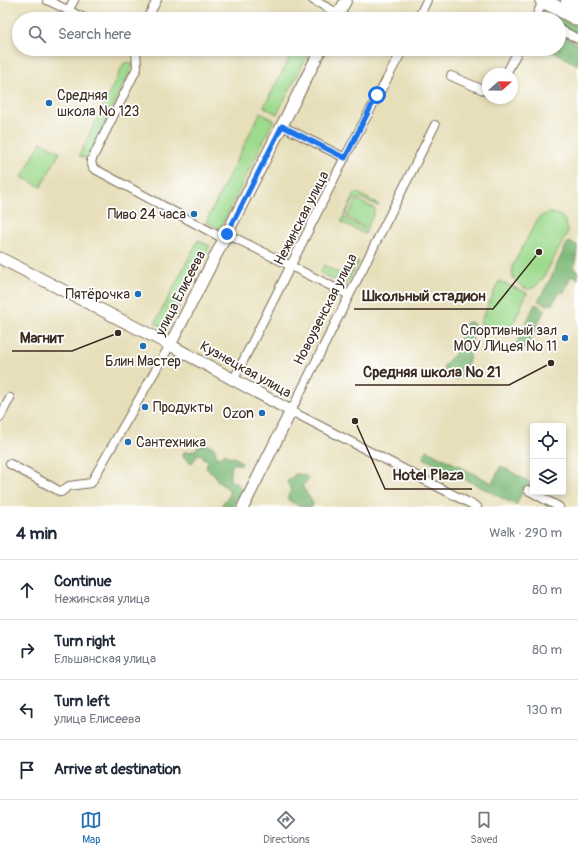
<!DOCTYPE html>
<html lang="en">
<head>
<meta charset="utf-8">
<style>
	body { margin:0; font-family:Pangolin,sans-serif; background:#f2f2f3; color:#1f2937 }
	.controls { position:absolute; right:12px; bottom:12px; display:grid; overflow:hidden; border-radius:4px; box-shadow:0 2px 6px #0003 }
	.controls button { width:36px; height:36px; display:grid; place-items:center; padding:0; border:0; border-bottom:1px solid #e0e1e3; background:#fff; color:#1f2937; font:20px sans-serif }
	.compass { position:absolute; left:482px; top:68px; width:36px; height:36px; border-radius:50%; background:#fff; box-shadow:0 2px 6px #0003; rotate:70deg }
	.stop { position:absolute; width:12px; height:12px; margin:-9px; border:3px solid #1a73e8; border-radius:50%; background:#fff }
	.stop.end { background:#1a73e8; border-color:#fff; box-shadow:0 1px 4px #0008 }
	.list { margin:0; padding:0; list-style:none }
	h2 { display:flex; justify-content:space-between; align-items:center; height:52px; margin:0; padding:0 16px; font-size:17px }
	h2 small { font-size:13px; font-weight:400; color:#747a83 }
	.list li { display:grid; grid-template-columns:26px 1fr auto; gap:12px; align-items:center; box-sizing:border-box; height:60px; padding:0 16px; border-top:1px solid #e0e1e3 }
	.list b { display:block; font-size:15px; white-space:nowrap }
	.list p { margin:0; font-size:13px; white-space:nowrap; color:#747a83 }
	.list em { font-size:13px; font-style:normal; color:#747a83 }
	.icon { flex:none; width:22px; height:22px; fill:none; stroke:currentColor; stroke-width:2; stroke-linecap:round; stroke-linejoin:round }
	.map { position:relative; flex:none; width:578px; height:507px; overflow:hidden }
	.search { position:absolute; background:#fff; box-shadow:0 2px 6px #0003; left:12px; right:12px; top:12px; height:44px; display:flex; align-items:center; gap:10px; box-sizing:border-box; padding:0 14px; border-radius:22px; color:#747a83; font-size:15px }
	.sheet { height:292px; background:#fff }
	nav { display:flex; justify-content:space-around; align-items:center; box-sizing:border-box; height:56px; border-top:1px solid #e0e1e3; background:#fff; font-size:11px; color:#747a83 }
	nav a { display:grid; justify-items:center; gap:2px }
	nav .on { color:#1f6fb2 }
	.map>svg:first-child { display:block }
	.green { fill:#9eda8d; stroke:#6c8256 }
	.forest { fill:#7eba78; stroke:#5c724b }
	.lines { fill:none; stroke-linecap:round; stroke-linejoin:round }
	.street-casing { stroke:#776955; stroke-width:10 }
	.secondary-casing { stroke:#776955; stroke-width:13 }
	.highway-casing { stroke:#776955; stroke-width:16 }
	.street { stroke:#fff; stroke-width:8 }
	.secondary { stroke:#fff; stroke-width:11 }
	.highway { stroke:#fff; stroke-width:14 }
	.route { stroke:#1a73e8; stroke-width:5 }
	.poi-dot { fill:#1f6fb2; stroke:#fff; stroke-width:1.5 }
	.labels { text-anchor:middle; stroke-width:3.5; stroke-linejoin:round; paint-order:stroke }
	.poi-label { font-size:14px; fill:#3b2a1e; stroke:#fff; text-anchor:end }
	.street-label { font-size:14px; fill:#3b2a1e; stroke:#fff }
	.leader { fill:none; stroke:#3b2a1e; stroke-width:1.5 }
	.callout-dot { fill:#3b2a1e; stroke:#fff; stroke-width:1.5 }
	.callout-label { font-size:15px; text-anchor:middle; font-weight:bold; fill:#3b2a1e; stroke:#fff; stroke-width:3.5; stroke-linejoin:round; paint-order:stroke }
</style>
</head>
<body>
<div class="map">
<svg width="578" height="507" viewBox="0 0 578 507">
	<rect width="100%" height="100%" fill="#fff"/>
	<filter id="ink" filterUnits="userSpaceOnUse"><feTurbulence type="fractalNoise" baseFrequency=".025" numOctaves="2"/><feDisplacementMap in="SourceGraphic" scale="8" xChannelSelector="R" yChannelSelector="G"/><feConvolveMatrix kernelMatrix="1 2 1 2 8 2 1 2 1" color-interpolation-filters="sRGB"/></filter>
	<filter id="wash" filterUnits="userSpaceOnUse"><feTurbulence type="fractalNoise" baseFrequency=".012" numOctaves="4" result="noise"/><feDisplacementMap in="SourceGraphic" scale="16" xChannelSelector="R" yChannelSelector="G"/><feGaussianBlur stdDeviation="0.9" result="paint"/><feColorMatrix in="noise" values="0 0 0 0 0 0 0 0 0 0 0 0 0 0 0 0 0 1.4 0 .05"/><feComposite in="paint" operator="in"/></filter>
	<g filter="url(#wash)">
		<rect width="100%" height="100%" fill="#e7dfba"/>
		<g class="green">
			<polygon points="294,49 311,49 277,114 264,107"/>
			<polygon points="124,63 134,63 90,154 86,158 79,156"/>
			<polygon points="260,113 274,120 220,229 206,222"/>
			<polygon points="41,142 60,152 41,187 22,177"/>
			<path d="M356 192 379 205 378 206C354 195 356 194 344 218L367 230 365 234 341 222Z"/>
			<polygon points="357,200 374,208 375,210 367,228 347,217"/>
			<polygon points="549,212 561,216 565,220 568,232 542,280 535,287 528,289 522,287 513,278 512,267 538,218"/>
			<polygon points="198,240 210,246 167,329 155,323"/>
			<polygon points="357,261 359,262 346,286 320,273 324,265 347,278"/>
			<polygon points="499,281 527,293 508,336 480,323"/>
		</g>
		<g class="forest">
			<polygon points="544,9 578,27 578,35 559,25 559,19 547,19 541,16"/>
			<polygon points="559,34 578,44 578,65 548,49 559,49"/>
			<path d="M569 242 577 245C578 255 574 260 574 269L578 272V279L571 276 564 292H560L552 304 547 305 538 301 552 276 566 245Z"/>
			<polygon points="535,304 545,309 526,349 516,344"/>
			<path d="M471 322 479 329 471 333 473 343 469 347C471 360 467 372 456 380L444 374V365L455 354 465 323Z"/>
			<path d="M208 445C216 446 216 453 217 459L225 453 230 458 234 457 241 462 242 464H233L230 470V482H236L241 488 248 489 243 496 242 494 234 500 236 504 234 506 224 507 222 504 229 496V489L218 482 215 475 206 468 208 460 203 458V455L198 454 192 463 183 457 184 452 195 451 199 446Z"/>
			<polygon points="427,450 492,483 501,466 533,484 533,489 525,486 516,505 423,458"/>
			<polygon points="296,474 305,475 309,479 302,486 313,503 312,507 301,507 288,500 288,496 291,490 287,481"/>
		</g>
	</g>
	<g filter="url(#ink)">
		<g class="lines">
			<defs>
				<g id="street">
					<polyline points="47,0 86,19"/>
					<polyline points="313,0 349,19"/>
					<polyline points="68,11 74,0"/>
					<polyline points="147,19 157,0"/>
					<polyline points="418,19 427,0"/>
					<polyline points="535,19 543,1"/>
					<polyline points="559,29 578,39"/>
					<polyline points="136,49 137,68 91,161 93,168 224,239"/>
					<polyline points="506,74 519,49"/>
					<polyline points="451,76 488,92"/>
					<polyline points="435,125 291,411 477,507"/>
					<polyline points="282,126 345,158"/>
					<polyline points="227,234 349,295"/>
					<polyline points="234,379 345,157 403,49"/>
					<polyline points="0,417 10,398"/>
					<polyline points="10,464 61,492 69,486 91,483 170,345"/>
					<polyline points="528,490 559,507"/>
				</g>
				<g id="secondary">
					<polyline points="336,19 346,0"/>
					<polyline points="0,258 170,345 291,411 243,507"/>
					<polyline points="170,345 321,49"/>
				</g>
				<g id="highway">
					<polyline points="542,0 578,19"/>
					<polyline points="568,0 578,5"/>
				</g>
			</defs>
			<use href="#street" class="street-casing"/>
			<use href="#secondary" class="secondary-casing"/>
			<use href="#highway" class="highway-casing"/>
			<use href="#street" class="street"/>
			<use href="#secondary" class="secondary"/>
			<use href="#highway" class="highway"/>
		</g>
	</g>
	<g class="lines" filter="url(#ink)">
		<polyline class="route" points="227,234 282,126 345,158 377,95"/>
	</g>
	<g class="poi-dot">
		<circle cx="49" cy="103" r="4"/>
		<circle cx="194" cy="214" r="4"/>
		<circle cx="138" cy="294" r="4"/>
		<circle cx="565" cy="338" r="4"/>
		<circle cx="143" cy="346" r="4"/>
		<circle cx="145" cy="407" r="4"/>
		<circle cx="262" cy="413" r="4"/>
		<circle cx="128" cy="442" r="4"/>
	</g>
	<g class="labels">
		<g class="poi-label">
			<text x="57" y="100" text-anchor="start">Средняя<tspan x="57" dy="16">школа № 123</tspan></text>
			<text x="186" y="219">Пиво 24 часа</text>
			<text x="130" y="299">Пятёрочка</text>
			<text x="557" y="335">Спортивный зал<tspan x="557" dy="16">МОУ ЛИцея № 11</tspan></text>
			<text x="143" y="366" text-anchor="middle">Блин Мастер</text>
			<text x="153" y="412" text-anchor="start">Продукты</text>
			<text x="254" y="418">Ozon</text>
			<text x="136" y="447" text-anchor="start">Сантехника</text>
		</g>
		<g class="street-label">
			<text transform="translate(301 218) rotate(-63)" y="5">Нежинская улица</text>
			<text transform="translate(180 293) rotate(-63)" y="5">улица Елисеева</text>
			<text transform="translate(325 309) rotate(-63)" y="5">Новоузенская улица</text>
			<text transform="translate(246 369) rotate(29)" y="5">Кузнецкая улица</text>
		</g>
	</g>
	<path class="leader" d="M539 252L493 309H354M118 333L72 351H12M551 363L509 385H355M355 421L385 489H472"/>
	<g class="callout-dot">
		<circle cx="539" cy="252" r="4"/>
		<circle cx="118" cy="333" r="4"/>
		<circle cx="551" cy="363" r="4"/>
		<circle cx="355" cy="421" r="4"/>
	</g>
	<g class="callout-label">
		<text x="424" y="301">Школьный стадион</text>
		<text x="42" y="343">Магнит</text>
		<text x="432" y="377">Средняя школа № 21</text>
		<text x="428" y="480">Hotel Plaza</text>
	</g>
</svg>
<div class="controls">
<button><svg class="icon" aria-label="locate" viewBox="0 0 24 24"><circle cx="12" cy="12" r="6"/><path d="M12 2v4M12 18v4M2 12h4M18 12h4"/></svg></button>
<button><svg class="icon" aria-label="layers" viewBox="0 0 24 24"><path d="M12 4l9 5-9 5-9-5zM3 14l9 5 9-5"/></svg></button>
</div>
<svg class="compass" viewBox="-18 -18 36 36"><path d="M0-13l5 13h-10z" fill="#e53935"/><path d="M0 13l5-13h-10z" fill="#747a83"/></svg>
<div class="stop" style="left:377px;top:95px"></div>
<div class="stop end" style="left:227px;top:234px"></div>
<div class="search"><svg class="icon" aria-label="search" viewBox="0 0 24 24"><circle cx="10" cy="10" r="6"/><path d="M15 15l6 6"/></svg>Search here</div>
</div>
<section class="sheet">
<h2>4 min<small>Walk · 290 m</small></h2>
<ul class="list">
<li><svg class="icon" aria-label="ahead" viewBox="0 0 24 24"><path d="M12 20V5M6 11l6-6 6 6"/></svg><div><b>Continue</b><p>Нежинская улица</p></div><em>80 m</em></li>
<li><svg class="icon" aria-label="right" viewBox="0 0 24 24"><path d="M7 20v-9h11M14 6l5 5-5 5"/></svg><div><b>Turn right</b><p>Ельшанская улица</p></div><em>80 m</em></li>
<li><svg class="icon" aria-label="left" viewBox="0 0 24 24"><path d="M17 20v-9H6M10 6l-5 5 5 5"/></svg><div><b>Turn left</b><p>улица Елисеева</p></div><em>130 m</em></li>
<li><svg class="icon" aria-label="arrive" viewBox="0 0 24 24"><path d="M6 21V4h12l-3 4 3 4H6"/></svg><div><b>Arrive at destination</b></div></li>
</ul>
</section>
<nav>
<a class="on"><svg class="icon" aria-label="map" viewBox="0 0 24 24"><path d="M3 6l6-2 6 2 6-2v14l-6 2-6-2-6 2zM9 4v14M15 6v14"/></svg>Map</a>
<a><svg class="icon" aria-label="directions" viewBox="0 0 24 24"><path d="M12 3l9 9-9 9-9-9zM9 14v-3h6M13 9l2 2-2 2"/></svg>Directions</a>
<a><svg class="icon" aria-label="saved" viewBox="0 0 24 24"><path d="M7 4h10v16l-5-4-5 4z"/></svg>Saved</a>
</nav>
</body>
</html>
